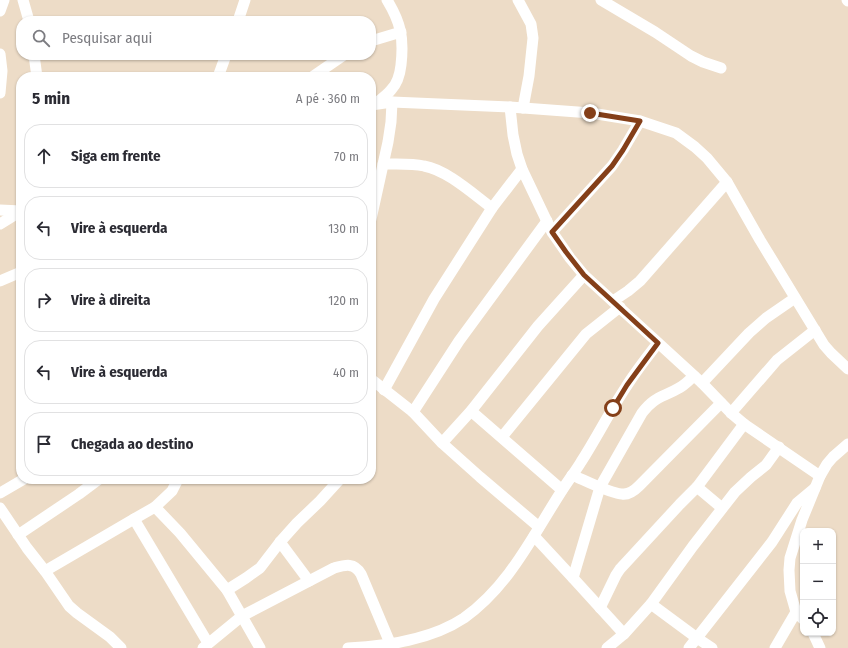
<!DOCTYPE html>
<html lang="pt">
<head>
<meta charset="utf-8">
<style>
	body { margin:0; font-family:"Fira Sans Condensed",sans-serif; background:#f7f7f7; color:#2b2b33 }
	.controls { position:absolute; right:12px; bottom:12px; display:grid; overflow:hidden; border-radius:8px; box-shadow:0 1px 3px #0004 }
	.controls button { width:36px; height:36px; display:grid; place-items:center; padding:0; border:0; border-bottom:1px solid #e1e1e2; background:#fff; color:#2b2b33; font:20px sans-serif }
	.stop { position:absolute; width:12px; height:12px; margin:-9px; border:3px solid #843f19; border-radius:50%; background:#fff }
	.stop.end { background:#843f19; border-color:#fff; box-shadow:0 1px 4px #0008 }
	.list { margin:0; padding:0; list-style:none }
	h2 { display:flex; justify-content:space-between; align-items:center; height:52px; margin:0; padding:0 16px; font-size:17px }
	h2 small { font-size:13px; font-weight:400; color:#7c7c81 }
	.list li { display:grid; grid-template-columns:26px 1fr auto; gap:12px; align-items:center; box-sizing:border-box; height:64px; margin:0 8px 8px; padding:0 8px; border:1px solid #e1e1e2; border-radius:16px }
	.list b { display:block; font-size:15px; white-space:nowrap }
	.list em { font-size:13px; font-style:normal; color:#7c7c81 }
	.icon { flex:none; width:22px; height:22px; fill:none; stroke:currentColor; stroke-width:2; stroke-linecap:round; stroke-linejoin:round }
	.map { position:relative; flex:none; width:848px; height:648px; overflow:hidden }
	.search { position:absolute; background:#fff; box-shadow:0 1px 3px #0004; left:16px; top:16px; width:360px; height:44px; display:flex; align-items:center; gap:10px; box-sizing:border-box; padding:0 14px; border-radius:16px; color:#7c7c81; font-size:15px }
	.panel { position:absolute; background:#fff; box-shadow:0 1px 3px #0004; left:16px; top:72px; width:360px; height:412px; border-radius:16px }
	.map>svg:first-child { display:block }
	.lines { fill:none; stroke-linecap:round; stroke-linejoin:round }
	.minor { stroke:#fff; stroke-width:11 }
	.route { stroke:#843f19; stroke-width:5 }
</style>
</head>
<body>
<div class="map">
<svg width="848" height="648" viewBox="0 0 848 648">
	<rect width="100%" height="100%" fill="#eddcc7"/>
	<g class="lines">
		<g class="minor">
			<polyline points="23,0 29,21"/>
			<polyline points="518,0 531,24 533,38 529,76 523,108"/>
			<polyline points="601,0 655,32 691,56 703,62 721,68"/>
			<polyline points="847,0 848,1"/>
			<polyline points="0,11 4,0"/>
			<polyline points="238,21 245,0"/>
			<polyline points="371,41 401,32"/>
			<polyline points="0,54 2,71 0,93"/>
			<polyline points="34,55 37,77"/>
			<polyline points="218,77 226,55"/>
			<polyline points="312,77 344,55"/>
			<path d="M375 104C380 100 387 95 391 90 398 83 400 74 401 65 404 38 401 23 387 0"/>
			<polyline points="371,105 392,102 510,107 591,113 640,121 676,133 695,147 707,158 727,182 760,240 824,345 831,353 848,369"/>
			<polyline points="510,107 513,135 517,154 522,169 552,232 570,258 584,275 702,383 731,413 744,424 820,476"/>
			<path d="M383 164C397 164 411 163 424 166 447 170 473 194 492 208"/>
			<polyline points="0,210 21,211"/>
			<polyline points="371,219 388,142 391,122 392,102"/>
			<polyline points="0,224 21,211"/>
			<polyline points="552,232 612,166 623,150 640,121"/>
			<polyline points="0,281 21,272"/>
			<polyline points="613,301 628,291 640,281 727,182"/>
			<polyline points="371,379 413,412 442,443 480,477 539,527"/>
			<polyline points="702,383 749,333 766,318 795,298"/>
			<polyline points="384,390 434,299 492,208 522,169"/>
			<polyline points="471,411 562,490"/>
			<polyline points="413,412 459,341 547,221"/>
			<polyline points="731,413 777,360 815,330"/>
			<polyline points="502,437 586,334 620,307"/>
			<polyline points="442,443 471,411 538,326 584,275"/>
			<path d="M572 475C584 480 611 494 622 494 629 495 635 490 639 486L721 403"/>
			<polyline points="697,487 722,508"/>
			<polyline points="0,493 24,479"/>
			<polyline points="155,507 180,533 227,590 260,648"/>
			<polyline points="0,508 27,548 45,571 69,606 77,613 110,637 121,648"/>
			<polyline points="134,519 208,643"/>
			<polyline points="18,535 79,494 99,479"/>
			<polyline points="534,536 573,578 624,634 607,648"/>
			<polyline points="280,542 309,581"/>
			<polyline points="45,571 134,519 155,507 172,491 178,479"/>
			<path d="M573 578 600 487 642 413C655 396 662 398 679 388 685 385 689 380 694 376"/>
			<polyline points="227,590 246,578 260,568 280,542 297,523 320,501 340,479"/>
			<polyline points="651,604 697,638 712,648"/>
			<polyline points="600,608 616,575 620,569 680,504 697,487 744,424"/>
			<polyline points="803,619 796,612 790,591 789,570 790,558 802,520 820,476 827,464 833,457 848,444"/>
			<polyline points="813,633 820,648"/>
			<polyline points="624,634 651,604 693,546 735,492 751,477 766,465 779,447"/>
			<path d="M203 648 242 616 334 568C345 565 354 562 361 574L390 643"/>
			<path d="M348 648C387 646 431 640 464 618 509 586 532 537 561 492 567 482 575 472 581 462 597 437 610 411 626 387 636 371 647 357 658 343"/>
			<polyline points="689,648 772,542 797,503 815,488"/>
			<polyline points="775,648 796,612"/>
		</g>
	</g>
	<g class="lines">
		<polyline class="route" points="590,113 640,121 623,150 612,166 552,232 566,252 584,275 658,343 627,385 613,408"/>
	</g>
</svg>
<div class="controls">
<button>+</button>
<button>−</button>
<button><svg class="icon" aria-label="locate" viewBox="0 0 24 24"><circle cx="12" cy="12" r="6"/><path d="M12 2v4M12 18v4M2 12h4M18 12h4"/></svg></button>
</div>
<div class="stop" style="left:613px;top:408px"></div>
<div class="stop end" style="left:590px;top:113px"></div>
<div class="search"><svg class="icon" aria-label="search" viewBox="0 0 24 24"><circle cx="10" cy="10" r="6"/><path d="M15 15l6 6"/></svg>Pesquisar aqui</div>
<section class="panel">
<h2>5 min<small>A pé · 360 m</small></h2>
<ul class="list">
<li><svg class="icon" aria-label="ahead" viewBox="0 0 24 24"><path d="M12 20V5M6 11l6-6 6 6"/></svg><div><b>Siga em frente</b></div><em>70 m</em></li>
<li><svg class="icon" aria-label="left" viewBox="0 0 24 24"><path d="M17 20v-9H6M10 6l-5 5 5 5"/></svg><div><b>Vire à esquerda</b></div><em>130 m</em></li>
<li><svg class="icon" aria-label="right" viewBox="0 0 24 24"><path d="M7 20v-9h11M14 6l5 5-5 5"/></svg><div><b>Vire à direita</b></div><em>120 m</em></li>
<li><svg class="icon" aria-label="left" viewBox="0 0 24 24"><path d="M17 20v-9H6M10 6l-5 5 5 5"/></svg><div><b>Vire à esquerda</b></div><em>40 m</em></li>
<li><svg class="icon" aria-label="arrive" viewBox="0 0 24 24"><path d="M6 21V4h12l-3 4 3 4H6"/></svg><div><b>Chegada ao destino</b></div></li>
</ul>
</section>
</div>
</body>
</html>
